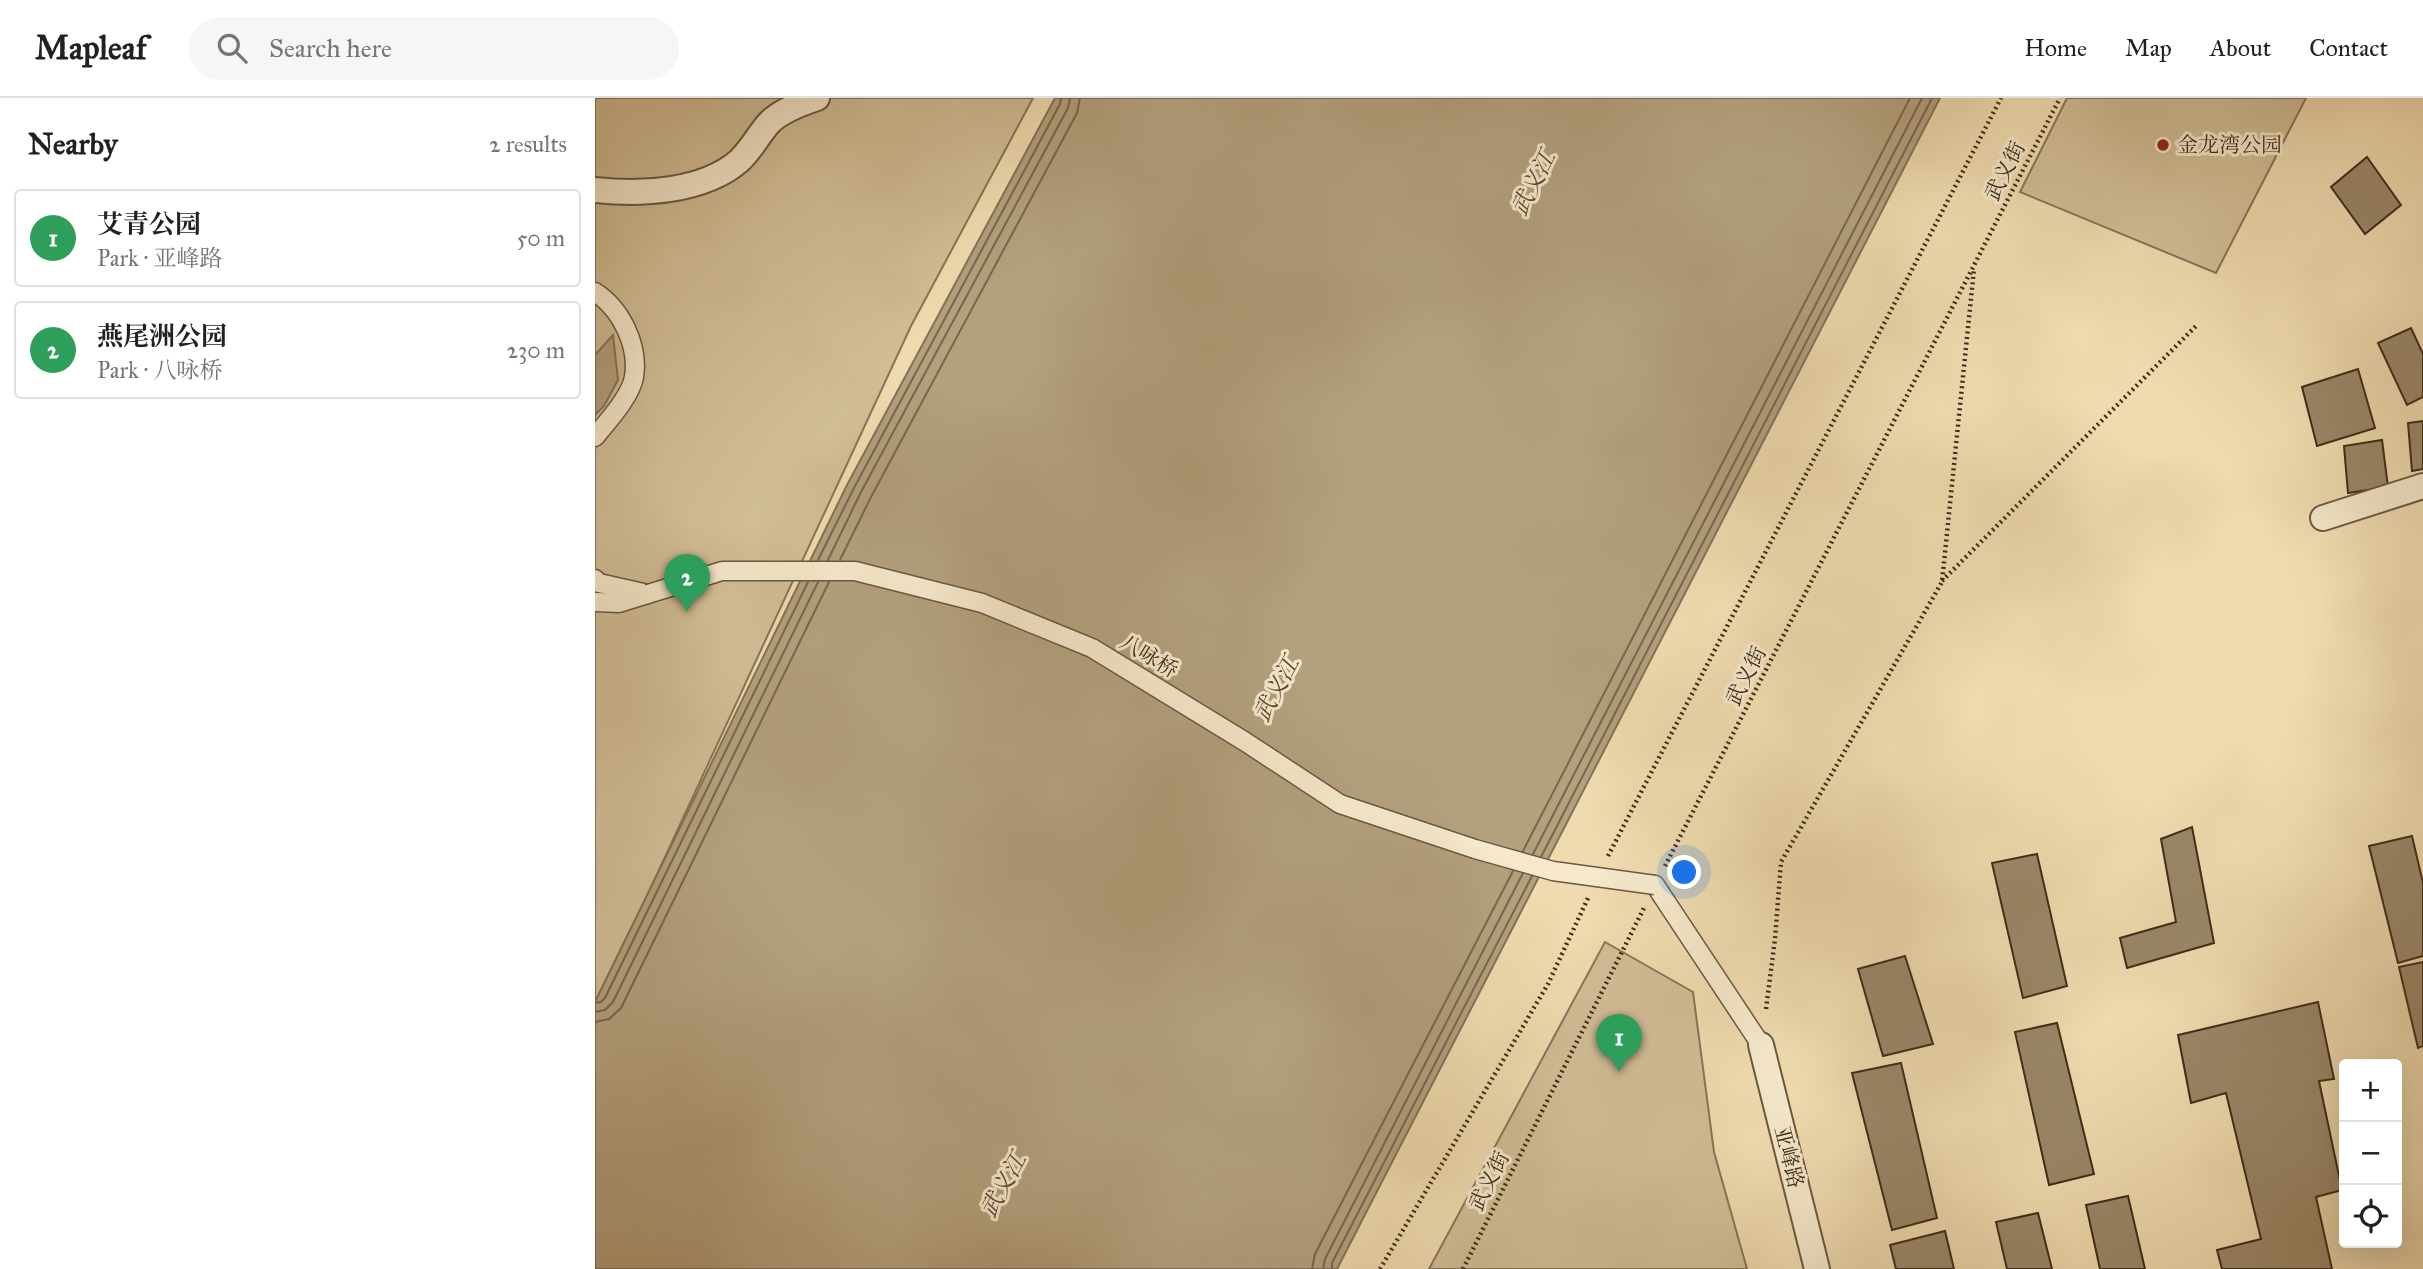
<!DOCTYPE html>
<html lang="en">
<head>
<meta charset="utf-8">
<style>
	body { margin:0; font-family:"IM FELL Great Primer","Noto Serif SC",serif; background:#f6f6f6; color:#202124 }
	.controls { position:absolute; right:21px; bottom:21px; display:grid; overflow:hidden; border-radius:7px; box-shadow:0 7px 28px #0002 }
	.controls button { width:63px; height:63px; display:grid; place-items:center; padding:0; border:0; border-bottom:2px solid #e0e0e0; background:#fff; color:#202124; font:35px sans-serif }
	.you { position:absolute; left:1090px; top:775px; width:24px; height:24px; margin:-18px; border:5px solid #fff; border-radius:50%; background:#1a73e8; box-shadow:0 0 0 10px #1a73e833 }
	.badge { display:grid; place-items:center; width:46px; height:46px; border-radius:50%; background:#8f2418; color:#fff; font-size:23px; font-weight:700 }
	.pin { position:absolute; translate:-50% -58px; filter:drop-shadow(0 2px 4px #0008) }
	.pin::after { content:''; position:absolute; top:37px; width:24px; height:21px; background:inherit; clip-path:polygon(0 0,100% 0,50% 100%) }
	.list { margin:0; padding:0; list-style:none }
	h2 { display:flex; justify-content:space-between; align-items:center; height:91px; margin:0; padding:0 28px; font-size:30px }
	h2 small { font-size:23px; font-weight:400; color:#757577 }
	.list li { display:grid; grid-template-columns:46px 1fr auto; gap:21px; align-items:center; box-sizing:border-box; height:98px; margin:0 14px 14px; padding:0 14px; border:2px solid #e0e0e0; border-radius:7px }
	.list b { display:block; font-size:26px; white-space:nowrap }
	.list p { margin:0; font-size:23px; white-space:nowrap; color:#757577 }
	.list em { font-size:23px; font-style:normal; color:#757577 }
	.icon { flex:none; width:38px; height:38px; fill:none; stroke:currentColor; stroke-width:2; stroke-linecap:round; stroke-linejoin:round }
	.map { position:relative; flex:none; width:1828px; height:1171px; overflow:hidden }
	header { display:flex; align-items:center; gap:42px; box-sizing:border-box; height:98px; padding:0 35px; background:#fff; border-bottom:2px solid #e0e0e0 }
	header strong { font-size:33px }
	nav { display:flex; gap:38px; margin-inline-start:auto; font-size:24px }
	.search { width:490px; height:63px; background:#f6f6f6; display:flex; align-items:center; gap:18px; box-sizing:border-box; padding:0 24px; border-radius:38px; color:#757577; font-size:26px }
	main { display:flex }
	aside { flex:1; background:#fff }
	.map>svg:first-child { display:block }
	.green { fill:#d1bd96; stroke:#887458; stroke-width:2 }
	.water { fill:#b3a07d; stroke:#847256; stroke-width:2 }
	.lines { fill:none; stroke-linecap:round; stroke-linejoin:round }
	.shore { stroke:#78664c; stroke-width:2 }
	.building { fill:#9a8768; stroke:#3e2c1b; stroke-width:2 }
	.pedestrian-casing { stroke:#6a5840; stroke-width:21 }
	.minor-casing { stroke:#6a5840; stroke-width:28 }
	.path { stroke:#3e2c1b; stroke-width:4.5; stroke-dasharray:2 3.5; stroke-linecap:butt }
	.pedestrian { stroke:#f5e8cb; stroke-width:18 }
	.minor { stroke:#f5e8cb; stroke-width:24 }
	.pedestrian-bridge-casing { stroke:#6a5840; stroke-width:21; stroke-linecap:butt }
	.pedestrian-bridge { stroke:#f5e8cb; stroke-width:18 }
	.poi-dot { fill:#8f2418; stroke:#f5e8cb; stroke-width:2.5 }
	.labels { text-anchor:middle; stroke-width:6; stroke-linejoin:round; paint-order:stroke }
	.poi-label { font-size:21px; fill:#3e2c1b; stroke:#f5e8cb; text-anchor:start }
	.street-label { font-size:21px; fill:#3e2c1b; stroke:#f5e8cb }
	.water-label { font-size:23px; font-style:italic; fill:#5b4934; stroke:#f5e8cb }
</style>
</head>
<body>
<header>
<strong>Mapleaf</strong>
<div class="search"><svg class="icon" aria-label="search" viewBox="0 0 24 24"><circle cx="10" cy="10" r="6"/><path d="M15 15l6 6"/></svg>Search here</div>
<nav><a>Home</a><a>Map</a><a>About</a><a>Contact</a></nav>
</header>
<main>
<aside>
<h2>Nearby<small>2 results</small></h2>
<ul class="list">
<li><span class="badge" style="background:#2e9e5b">1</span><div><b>艾青公园</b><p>Park · 亚峰路</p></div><em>50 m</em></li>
<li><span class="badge" style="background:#2e9e5b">2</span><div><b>燕尾洲公园</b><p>Park · 八咏桥</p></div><em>230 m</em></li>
</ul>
</aside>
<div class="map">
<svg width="1828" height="1171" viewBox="0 0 1828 1171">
	<rect width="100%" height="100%" fill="#efdbaf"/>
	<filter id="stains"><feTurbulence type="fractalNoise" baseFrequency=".00286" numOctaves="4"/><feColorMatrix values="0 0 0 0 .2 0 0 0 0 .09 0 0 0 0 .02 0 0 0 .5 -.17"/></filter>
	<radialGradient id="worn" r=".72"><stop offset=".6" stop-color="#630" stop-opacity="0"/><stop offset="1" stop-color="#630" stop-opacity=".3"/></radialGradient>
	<g class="green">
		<polygon points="0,0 438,0 316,228 51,800 0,904"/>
		<polygon points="1472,0 1711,0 1621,175 1425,94"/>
		<polygon points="1010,844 1098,894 1119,1054 1152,1171 834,1171"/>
	</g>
	<g class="water">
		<polygon points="460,0 1345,0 742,1171 0,1171 0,904 252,387"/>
		<polygon points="18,237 23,282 9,308 0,317 0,257"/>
	</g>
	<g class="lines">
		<g class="shore">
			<polyline points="223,462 259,390 465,6 466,0"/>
			<polyline points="233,462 266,394 473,10 475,0"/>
			<polyline points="245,462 276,399 482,15 485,0"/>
			<polyline points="928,753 1315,0"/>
			<polyline points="938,756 1327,0"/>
			<polyline points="946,759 1337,0"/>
			<polyline points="0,905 6,904 10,900 213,484"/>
			<polyline points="0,914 10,912 18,904 223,484"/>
			<polyline points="0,924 14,921 26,910 234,484"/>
			<polyline points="717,1171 720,1156 918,773"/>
			<polyline points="728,1171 730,1161 928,775"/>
			<polyline points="737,1171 737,1165 937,778"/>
		</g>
	</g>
	<g class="building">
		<polygon points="1772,59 1806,107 1770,136 1736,89"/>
		<polygon points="1816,230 1828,256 1828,299 1812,307 1783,245"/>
		<polygon points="1763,271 1780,330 1722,348 1707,289"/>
		<polygon points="1828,323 1828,371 1817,373 1813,325"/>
		<polygon points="1787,342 1793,389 1753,395 1749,348"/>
		<polygon points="1597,729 1619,845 1532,870 1525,840 1581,824 1566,741"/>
		<polygon points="1817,738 1828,785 1828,858 1803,865 1774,748"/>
		<polygon points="1442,756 1472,888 1428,900 1397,765"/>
		<polygon points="1310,858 1338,946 1288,958 1263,871"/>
		<polygon points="1828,864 1828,948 1823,950 1804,869"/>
		<polygon points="1723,904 1739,981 1724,983 1747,1092 1721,1099 1737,1171 1627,1171 1622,1152 1666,1141 1631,995 1596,1005 1583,937"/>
		<polygon points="1462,925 1499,1076 1454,1087 1420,934"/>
		<polygon points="1306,965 1342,1120 1297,1132 1257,975"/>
		<polygon points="1533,1098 1550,1171 1505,1171 1491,1107"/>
		<polygon points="1443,1115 1457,1171 1412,1171 1401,1124"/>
		<polygon points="1350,1133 1359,1171 1301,1171 1295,1147"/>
	</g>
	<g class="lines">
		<defs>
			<g id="pedestrian">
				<path d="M0 194C26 211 44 247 39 279 36 298 12 324 0 339"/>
				<polyline points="0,481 4,485 53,496"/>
				<polyline points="0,504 24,505 53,496"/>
				<polyline points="1060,787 1166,947"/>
			</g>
			<g id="minor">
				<path d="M0 92C46 97 108 94 144 63 156 52 164 36 174 25 185 13 207 5 222 0"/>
				<polyline points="1728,420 1828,388"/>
				<polyline points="1166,947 1222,1171"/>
			</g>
		</defs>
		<use href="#pedestrian" class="pedestrian-casing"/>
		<use href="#minor" class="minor-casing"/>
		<g class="path">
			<polyline points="1347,483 1601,228"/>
			<polyline points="1013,758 1406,0"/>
			<polyline points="1070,768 1465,0"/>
			<polyline points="1171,911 1180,841 1186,764 1347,484 1379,171"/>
			<polyline points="785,1171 953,886 993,800"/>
			<polyline points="868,1171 1049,810"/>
		</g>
		<use href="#pedestrian" class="pedestrian"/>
		<use href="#minor" class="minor"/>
		<defs>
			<polyline id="pedestrian-bridge" points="53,496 127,473 260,473 387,505 497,550 649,643 745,706 880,751 958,773 1060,787"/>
		</defs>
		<use href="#pedestrian-bridge" class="pedestrian-bridge-casing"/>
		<use href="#pedestrian-bridge" class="pedestrian-bridge"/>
	</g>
	<circle class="poi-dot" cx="1568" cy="47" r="7"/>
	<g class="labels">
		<g class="poi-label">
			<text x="1582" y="54">金龙湾公园</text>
		</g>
		<g class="street-label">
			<text transform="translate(1410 73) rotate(-63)" y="7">武义街</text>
			<text transform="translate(554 558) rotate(31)" y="7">八咏桥</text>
			<text transform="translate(1151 578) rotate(-63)" y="7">武义街</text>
			<text transform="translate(1194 1059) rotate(76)" y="7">亚峰路</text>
			<text transform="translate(894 1083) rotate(-63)" y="7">武义街</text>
		</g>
		<g class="water-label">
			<text transform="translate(938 85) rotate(-63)" y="8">武义江</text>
			<text transform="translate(681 591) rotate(-62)" y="8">武义江</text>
			<text transform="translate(408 1087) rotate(-61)" y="8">武义江</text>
		</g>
	</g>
	<rect width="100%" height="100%" filter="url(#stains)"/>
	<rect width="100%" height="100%" fill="url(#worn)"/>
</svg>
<div class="controls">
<button>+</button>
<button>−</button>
<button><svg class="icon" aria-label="locate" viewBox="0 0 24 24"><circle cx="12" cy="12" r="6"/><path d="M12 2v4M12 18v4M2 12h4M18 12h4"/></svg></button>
</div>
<div class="you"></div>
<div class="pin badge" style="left:1024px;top:974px;background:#2e9e5b">1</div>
<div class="pin badge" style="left:92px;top:514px;background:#2e9e5b">2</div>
</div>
</main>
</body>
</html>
